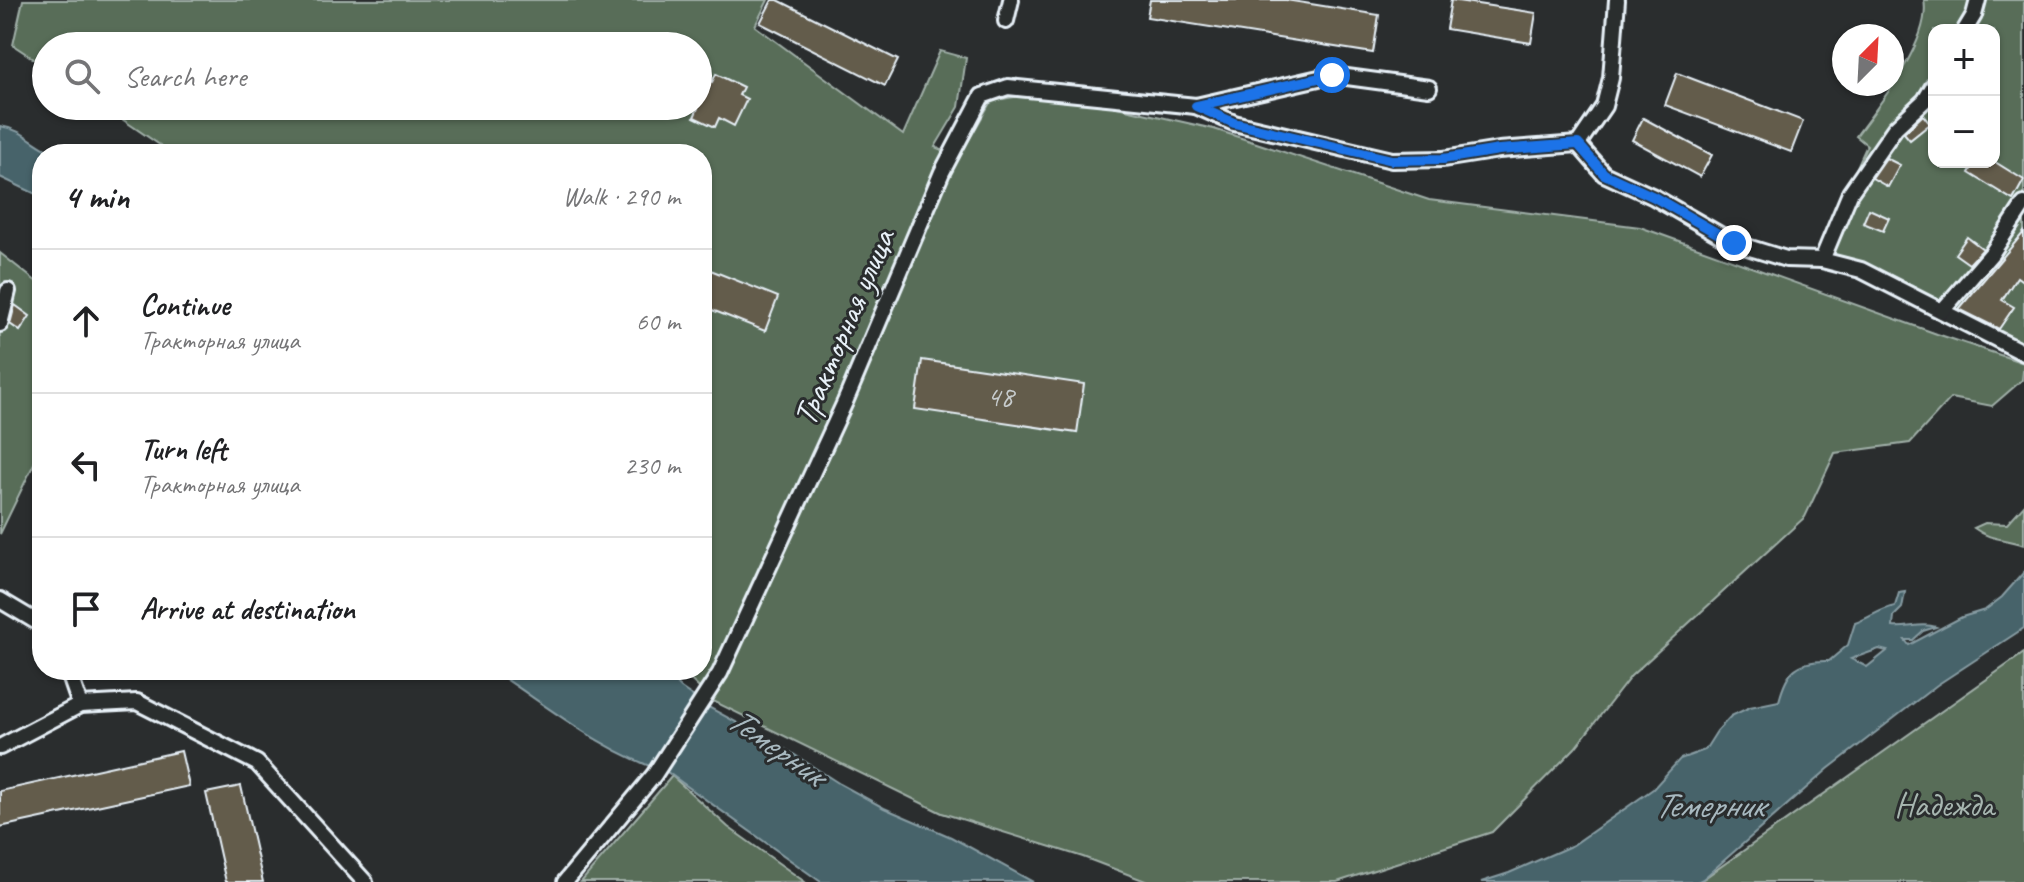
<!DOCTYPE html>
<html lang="en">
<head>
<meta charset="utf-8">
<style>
	body { margin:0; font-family:Caveat,sans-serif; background:#f2f2f2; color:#202124 }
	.controls { position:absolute; right:24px; top:24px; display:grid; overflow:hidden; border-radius:16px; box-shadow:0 2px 6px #0004 }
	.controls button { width:72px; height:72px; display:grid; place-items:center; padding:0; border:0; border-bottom:2px solid #e0e0e0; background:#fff; color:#202124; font:40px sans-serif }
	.compass { position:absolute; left:1832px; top:24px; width:72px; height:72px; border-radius:50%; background:#fff; box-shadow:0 2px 6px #0004; rotate:24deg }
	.stop { position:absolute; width:24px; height:24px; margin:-18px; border:6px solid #1a73e8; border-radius:50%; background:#fff }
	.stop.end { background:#1a73e8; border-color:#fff; box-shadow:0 2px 8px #0008 }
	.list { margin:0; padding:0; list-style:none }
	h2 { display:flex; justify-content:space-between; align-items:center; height:104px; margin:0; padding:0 32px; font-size:34px }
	h2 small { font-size:26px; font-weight:400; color:#757577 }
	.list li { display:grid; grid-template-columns:52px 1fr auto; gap:24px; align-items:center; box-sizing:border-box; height:144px; padding:0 32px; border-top:2px solid #e0e0e0 }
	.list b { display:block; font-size:30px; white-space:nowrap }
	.list p { margin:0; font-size:26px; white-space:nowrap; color:#757577 }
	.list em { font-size:26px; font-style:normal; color:#757577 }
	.icon { flex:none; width:44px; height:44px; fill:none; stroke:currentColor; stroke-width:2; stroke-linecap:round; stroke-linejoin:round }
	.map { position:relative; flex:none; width:2024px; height:882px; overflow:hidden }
	.search { position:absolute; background:#fff; box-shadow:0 2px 6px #0004; left:32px; top:32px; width:680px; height:88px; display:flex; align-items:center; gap:20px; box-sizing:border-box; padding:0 28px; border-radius:44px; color:#757577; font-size:30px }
	.panel { position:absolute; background:#fff; box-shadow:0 2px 6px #0004; left:32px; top:144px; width:680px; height:536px; border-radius:32px }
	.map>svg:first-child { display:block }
	.green { fill:#586d59; stroke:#a0afa8; stroke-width:2; fill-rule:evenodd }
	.water { fill:#47646b; stroke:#879ca3; stroke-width:2; fill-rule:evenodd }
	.building { fill:#635c4c; stroke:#e8f1f8; stroke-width:2 }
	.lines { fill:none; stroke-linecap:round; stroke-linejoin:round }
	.minor-casing { stroke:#e8f1f8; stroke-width:20 }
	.minor { stroke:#2a2d2e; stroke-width:14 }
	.route { stroke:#1a73e8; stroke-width:10 }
	.labels { text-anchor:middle; stroke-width:6; stroke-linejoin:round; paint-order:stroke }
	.number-label { font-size:30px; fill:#c7cccd }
	.street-label { font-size:34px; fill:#e8f1f8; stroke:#2a2d2e }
	.park-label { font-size:34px; fill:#a7b6b0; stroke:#2a2d2e }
	.water-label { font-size:36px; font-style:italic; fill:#a8b9c0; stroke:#2a2d2e }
</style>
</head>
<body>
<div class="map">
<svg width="2024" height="882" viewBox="0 0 2024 882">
	<rect width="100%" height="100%" fill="#2a2d2e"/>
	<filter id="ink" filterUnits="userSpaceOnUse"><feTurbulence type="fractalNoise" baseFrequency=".0125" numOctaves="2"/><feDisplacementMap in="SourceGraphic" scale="16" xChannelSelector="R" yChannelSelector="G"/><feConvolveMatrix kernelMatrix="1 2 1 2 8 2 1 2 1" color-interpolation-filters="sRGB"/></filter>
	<g filter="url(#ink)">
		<g class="green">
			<polygon points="23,0 768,0 755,26 903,135 940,51 966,58 959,107 935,147 959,158 991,101 1032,94 1099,103 1214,129 1429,200 1640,227 1937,334 2024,363 2022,380 1992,406 1951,398 1910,443 1835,453 1805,517 1631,676 1575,748 1492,832 1337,882 1148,882 1083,857 942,813 713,701 680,670 702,670 702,154 173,154 103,106 698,106 698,46 46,46 46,67 13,45"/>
			<path d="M1924 0H2024V357L1827 253 1846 191 1867 145 1856 136C1879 105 1932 39 1924 0ZM1934 30H1994V162H1934Z"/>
			<polygon points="0,253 42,286 42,447 0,534"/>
			<path d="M2024 505V545C2003 537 1993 542 1974 528L1985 523 2007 524Z"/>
			<polygon points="2024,653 2024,882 1699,882"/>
			<polygon points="672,776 728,827 805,882 581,882"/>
		</g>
		<g class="water">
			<path d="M0 126C23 129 35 146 56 154H42V197L0 177Z"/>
			<path d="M2024 572V628L1937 685 1828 769 1703 879 1697 882H1481L1509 873 1573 845 1653 789 1680 759 1705 750 1717 731 1731 716 1750 707 1779 701C1787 671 1796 660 1829 661L1848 645 1855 623C1869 618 1880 609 1895 606L1899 593 1905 592 1902 608 1894 616 1893 627C1907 629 1922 622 1936 627L1923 631 1913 640H1905L1909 645 1962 617 1985 610 2002 597ZM1879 649 1887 651 1867 667 1851 659Z"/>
			<path d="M492 670H663L681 688 710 708 787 750 840 784 884 808 951 837 1033 882H821L667 772C604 753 548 706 492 670Z"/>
		</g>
		<g class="building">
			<polygon points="772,0 778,0 898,60 885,86 760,23"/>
			<polygon points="1150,0 1286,0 1379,15 1373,53 1147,17"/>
			<polygon points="1451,0 1536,13 1531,43 1446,29"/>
			<polygon points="1677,73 1803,121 1791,152 1665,105"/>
			<polygon points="716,74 743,87 739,95 747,99 734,126 719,118 715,127 694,117 698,108 698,76 712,82"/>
			<polygon points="1923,115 1930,124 1910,140 1904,133"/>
			<polygon points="1643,118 1712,155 1700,177 1632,140"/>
			<polygon points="1886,158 1900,165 1888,187 1872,178"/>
			<polygon points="1975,162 1995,162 2024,180 2013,200 1969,173"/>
			<polygon points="1869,209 1889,218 1883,231 1863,223"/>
			<polygon points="2024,232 2024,282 2017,277 2002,300 2014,307 1999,329 1959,309"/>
			<polygon points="1967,237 1983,249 1969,264 1955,254"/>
			<polygon points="708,269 778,297 765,331 702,306 702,283"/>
			<polygon points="15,305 30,316 20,331 10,324"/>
			<polygon points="922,360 1084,384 1077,433 915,409"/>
			<polygon points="181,751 189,786 0,827 0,791"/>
			<polygon points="241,786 263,882 226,882 206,793"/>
		</g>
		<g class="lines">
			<defs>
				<g id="minor">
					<polyline points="1006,21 1011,0"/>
					<polyline points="1965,30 1974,15 1978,0"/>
					<polyline points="1196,106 1234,123 1392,160 1443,159 1499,150 1578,144"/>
					<polyline points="1578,144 1604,174 1654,197 1734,243 1786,259 1822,260 1861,270 2024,353"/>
					<polyline points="1578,144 1604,106 1611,78 1617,0"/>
					<polyline points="1822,260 1850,193 1895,128 1925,100 1934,85"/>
					<polyline points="1942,311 1992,253 2024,204"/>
					<polyline points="0,324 8,291"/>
					<polyline points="0,600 42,625"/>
					<polyline points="68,670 80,705"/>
					<polyline points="0,747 80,705 137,702 257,763 365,882"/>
					<polyline points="565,882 654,775 720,673 845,402 942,172 982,96 1008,87 1196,106 1332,75 1429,88"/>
				</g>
			</defs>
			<use href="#minor" class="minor-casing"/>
			<use href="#minor" class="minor"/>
		</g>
	</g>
	<g class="lines" filter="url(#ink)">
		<polyline class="route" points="1332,75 1196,106 1234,123 1392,160 1443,159 1499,150 1578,144 1604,174 1654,197 1734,243"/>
	</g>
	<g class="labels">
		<g class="number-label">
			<text x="1000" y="406">48</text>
		</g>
		<g class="street-label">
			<text transform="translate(843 327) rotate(-67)" y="12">Тракторная улица</text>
		</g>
		<g class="park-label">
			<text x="1944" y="816">Надежда</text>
		</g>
		<g class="water-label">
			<text transform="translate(777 745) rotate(35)" y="13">Темерник</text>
			<text x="1709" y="817">Темерник</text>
		</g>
	</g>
</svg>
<div class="controls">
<button>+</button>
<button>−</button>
</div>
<svg class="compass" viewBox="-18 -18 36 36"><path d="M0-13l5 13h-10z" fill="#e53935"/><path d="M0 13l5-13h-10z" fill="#757577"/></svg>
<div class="stop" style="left:1332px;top:75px"></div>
<div class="stop end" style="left:1734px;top:243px"></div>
<div class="search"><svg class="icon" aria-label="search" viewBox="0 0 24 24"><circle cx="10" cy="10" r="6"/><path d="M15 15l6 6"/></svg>Search here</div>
<section class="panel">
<h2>4 min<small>Walk · 290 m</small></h2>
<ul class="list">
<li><svg class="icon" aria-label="ahead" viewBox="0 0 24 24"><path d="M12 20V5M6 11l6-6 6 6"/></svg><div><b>Continue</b><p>Тракторная улица</p></div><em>60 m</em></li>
<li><svg class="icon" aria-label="left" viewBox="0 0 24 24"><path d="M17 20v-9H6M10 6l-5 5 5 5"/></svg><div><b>Turn left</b><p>Тракторная улица</p></div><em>230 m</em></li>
<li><svg class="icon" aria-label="arrive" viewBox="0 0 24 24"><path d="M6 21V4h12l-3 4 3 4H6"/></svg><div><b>Arrive at destination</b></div></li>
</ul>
</section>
</div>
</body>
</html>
